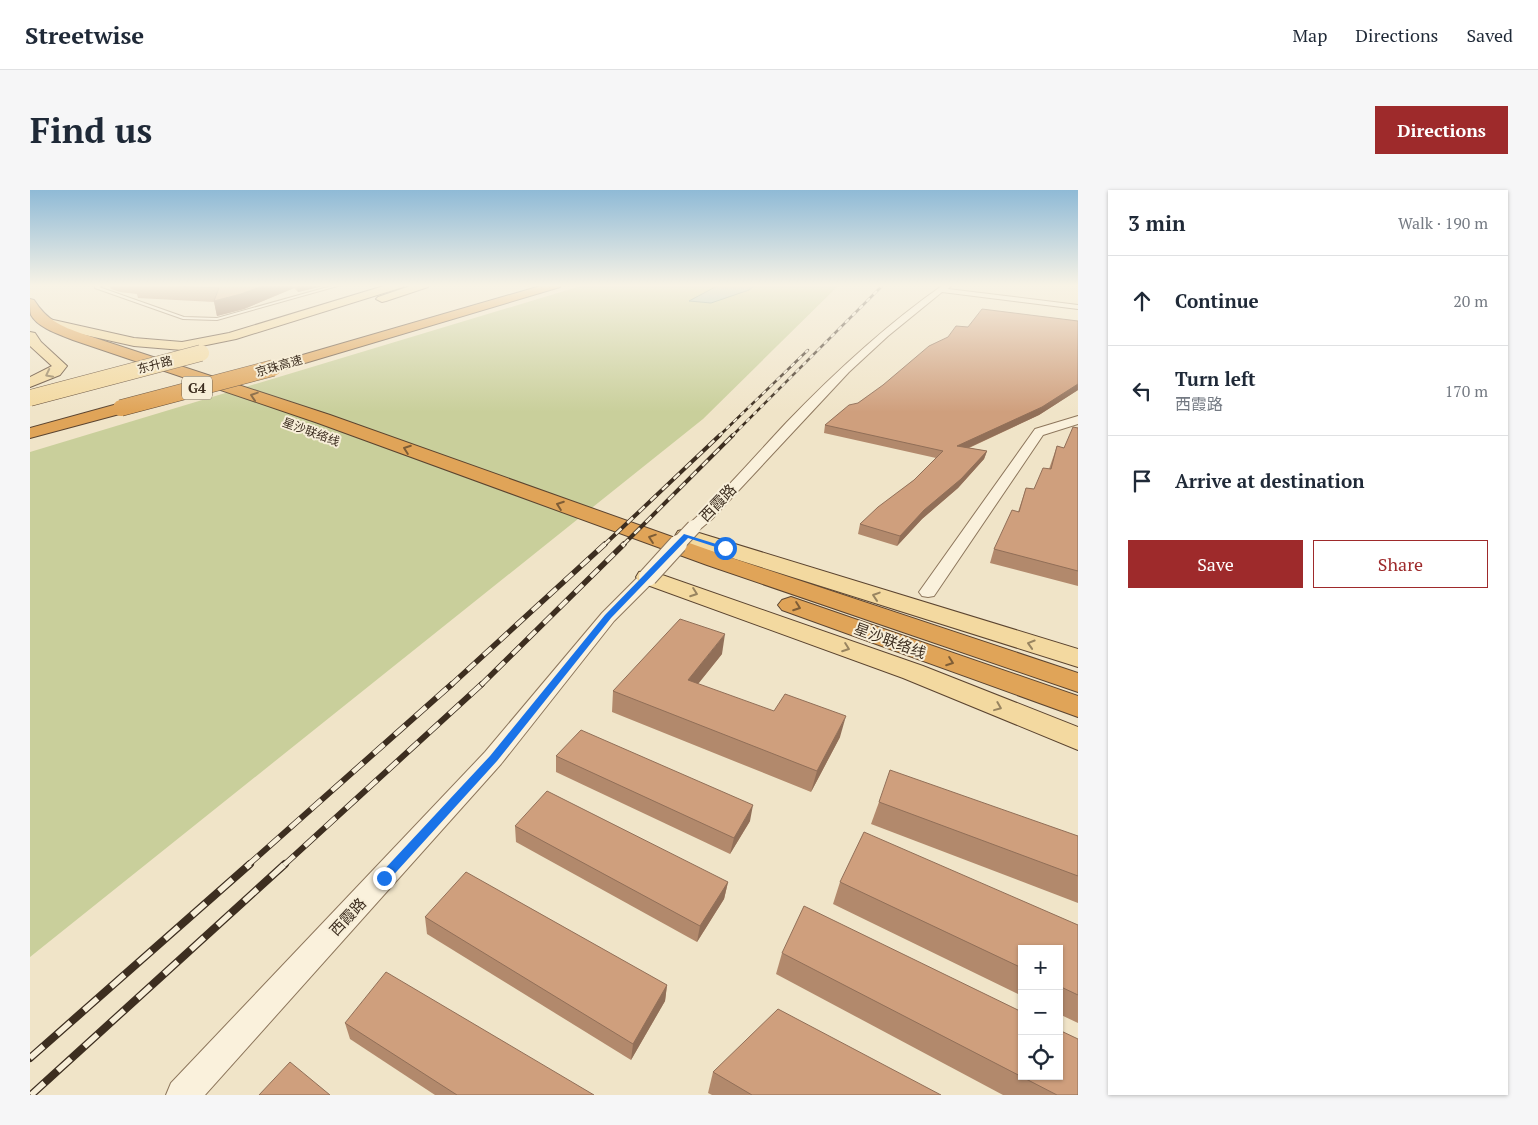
<!DOCTYPE html>
<html lang="en">
<head>
<meta charset="utf-8">
<style>
	body { margin:0; font-family:"PT Serif","Noto Sans SC",serif; background:#f6f6f7; color:#1f2937 }
	.controls { position:absolute; right:15px; bottom:15px; display:grid; overflow:hidden; border-radius:0px; box-shadow:0 1px 4px #0004 }
	.controls button { width:45px; height:45px; display:grid; place-items:center; padding:0; border:0; border-bottom:1px solid #e0e1e3; background:#fff; color:#1f2937; font:25px sans-serif }
	.stop { position:absolute; width:15px; height:15px; margin:-11px; border:4px solid #1a73e8; border-radius:50%; background:#fff }
	.stop.end { background:#1a73e8; border-color:#fff; box-shadow:0 1px 5px #0008 }
	.list { margin:0; padding:0; list-style:none }
	h2 { display:flex; justify-content:space-between; align-items:center; height:65px; margin:0; padding:0 20px; font-size:21px }
	h2 small { font-size:16px; font-weight:400; color:#747a83 }
	.list li { display:grid; grid-template-columns:32px 1fr auto; gap:15px; align-items:center; box-sizing:border-box; height:90px; padding:0 20px; border-top:1px solid #e0e1e3 }
	.list b { display:block; font-size:19px; white-space:nowrap }
	.list p { margin:0; font-size:16px; white-space:nowrap; color:#747a83 }
	.list em { font-size:16px; font-style:normal; color:#747a83 }
	.actions { display:flex; gap:10px; padding:15px 20px }
	.actions a { flex:1; padding:11px 0; border:1px solid #9e2a2b; border-radius:0px; text-align:center; font-size:18px; color:#9e2a2b }
	.actions .main { background:#9e2a2b; color:#fff }
	.icon { flex:none; width:28px; height:28px; fill:none; stroke:currentColor; stroke-width:2; stroke-linecap:round; stroke-linejoin:round }
	.map { position:relative; flex:none; width:1048px; height:905px; overflow:hidden; border-radius:0px }
	header { display:flex; align-items:center; gap:30px; box-sizing:border-box; height:70px; padding:0 25px; background:#fff; border-bottom:1px solid #e0e1e3 }
	header strong { font-size:24px }
	nav { display:flex; gap:28px; margin-inline-start:auto; font-size:18px }
	.intro { display:flex; align-items:center; justify-content:space-between; box-sizing:border-box; height:120px; padding:0 30px }
	h1 { margin:0; font-size:35px }
	.button { padding:12px 22px; border-radius:0px; background:#9e2a2b; color:#fff; font-size:18px; font-weight:700 }
	main { display:flex; gap:30px; padding:0 30px }
	aside { flex:1; background:#fff; border-radius:0px; box-shadow:0 1px 4px #0004 }
	.map>svg:first-child { display:block }
	.green { fill:#c9cf9b }
	.water { fill:#a9c4bc; stroke:#6f938a }
	.lines { fill:none; stroke-linecap:round; stroke-linejoin:round }
	.lane-casing { stroke:#8d765c; stroke-width:2 }
	.street-casing { stroke:#8d765c; stroke-width:2 }
	.primary-casing { stroke:#5b4430; stroke-width:2 }
	.highway-casing { stroke:#5b4430; stroke-width:2 }
	.lane { fill:#faf1dc; fill-rule:evenodd }
	.street { fill:#faf1dc; fill-rule:evenodd }
	.primary { fill:#f3d9a0; fill-rule:evenodd }
	.highway { fill:#e0a458; fill-rule:evenodd }
	.rail-far4-casing { stroke:#3d2e20; stroke-width:2.5 }
	.rail-far3-casing { stroke:#3d2e20; stroke-width:4 }
	.rail-far2-casing { stroke:#3d2e20; stroke-width:5.5 }
	.rail-far1-casing { stroke:#3d2e20; stroke-width:6 }
	.rail-casing { stroke:#3d2e20; stroke-width:8 }
	.rail-far4 { stroke:#f7eed8; stroke-width:2; stroke-dasharray:5; stroke-linecap:butt }
	.rail-far3 { stroke:#f7eed8; stroke-width:2.5; stroke-dasharray:8; stroke-linecap:butt }
	.rail-far2 { stroke:#f7eed8; stroke-width:4; stroke-dasharray:11; stroke-linecap:butt }
	.rail-far1 { stroke:#f7eed8; stroke-width:4.5; stroke-dasharray:14; stroke-linecap:butt }
	.rail { stroke:#f7eed8; stroke-width:5.5; stroke-dasharray:18; stroke-linecap:butt }
	.street-bridge-far1-casing { stroke:#8d765c; stroke-width:16; stroke-linecap:butt }
	.street-bridge-casing { stroke:#8d765c; stroke-width:20; stroke-linecap:butt }
	.primary-bridge-casing { stroke:#5b4430; stroke-width:17; stroke-linecap:butt }
	.highway-bridge-casing { stroke:#5b4430; stroke-width:17; stroke-linecap:butt }
	.street-bridge-far1 { stroke:#faf1dc; stroke-width:14 }
	.street-bridge { stroke:#faf1dc; stroke-width:18 }
	.primary-bridge { stroke:#f3d9a0; stroke-width:16 }
	.highway-bridge { stroke:#e0a458; stroke-width:16 }
	.wall { fill:#b2896c }
	.shaded-wall { fill:#916f58 }
	.building { fill:#cf9f7d; stroke:#916f58 }
	.oneway { stroke:#988460 }
	.oneway2 { stroke:#7e5d36 }
	.route { fill:#1a73e8 }
	.labels { text-anchor:middle; stroke-width:4; stroke-linejoin:round; paint-order:stroke }
	.far-street-label { font-size:12px; fill:#3d2e20; stroke:#f7eed8 }
	.shield { fill:#f7eed8; stroke:#756857; stroke-width:1 }
	.shield-label { font-size:14px; font-weight:bold; fill:#3d2e20 }
	.street-label { font-size:15px; fill:#3d2e20; stroke:#f7eed8 }
</style>
</head>
<body>
<header>
<strong>Streetwise</strong>
<nav><a>Map</a><a>Directions</a><a>Saved</a></nav>
</header>
<div class="intro"><h1>Find us</h1><a class="button">Directions</a></div>
<main>
<div class="map">
<svg width="1048" height="905" viewBox="0 0 1048 905">
	<rect width="100%" height="100%" fill="#f0e4c8"/>
	<polygon class="green" points="554,95 689,95 688,96 718,100 725,95 809,95 673,229 0,767 0,262"/>
	<polygon class="water" points="689,95 725,95 719,100 681,113 659,111"/>
	<g class="lines">
		<defs>
			<polygon id="lane" points="68,95 73,95 69,97 154,127 187,128 305,95 311,95 187,130 153,129 65,98 65,96"/>
			<g id="street">
				<path d="M913 95H922L918 99 1048 115V119L912 102 858 146 819 182 682 329 669 340H659L656 337 659 334C694 303 724 267 756 233 805 182 856 135 913 95Z"/>
				<polygon points="1048,226 1048,234 1013,245 904,406 898,407 892,406 889,402 1005,239"/>
				<polygon points="618,382 624,383 626,387 624,391 584,431 471,574 175,905 136,905 141,893 455,562 572,423 612,383"/>
			</g>
			<g id="primary">
				<polygon points="357,95 374,95 373,97 206,149 152,160 104,156 15,136 13,133 19,129 104,148 152,152 199,143"/>
				<polygon points="383,95 399,95 398,97 356,111 352,112 346,109 348,107"/>
				<polygon points="0,142 5,143 11,152 37,176 30,185 0,197 0,187 22,176 0,156"/>
				<polygon points="656,339 1048,459 1048,477 648,351 645,346 648,341"/>
				<polygon points="618,380 893,476 1048,537 1048,560 873,488 609,392 606,387 609,382"/>
			</g>
			<g id="highway">
				<polygon points="514,95 531,95 530,97 248,181 238,181 236,178 238,175"/>
				<path d="M0 109 4 110C17 130 30 136 53 144L300 225 693 365 1048 483V502L677 375 288 233 43 150C31 145 8 138 1 125 0 121 0 113 0 109Z"/>
				<polygon points="91,213 97,214 99,218 97,222 0,248 0,238"/>
				<polygon points="761,407 1048,506 1048,527 752,420 748,415 752,410"/>
			</g>
		</defs>
		<use href="#lane" class="lane-casing"/>
		<use href="#street" class="street-casing"/>
		<use href="#primary" class="primary-casing"/>
		<use href="#highway" class="highway-casing"/>
		<use href="#lane" class="lane"/>
		<use href="#street" class="street"/>
		<use href="#primary" class="primary"/>
		<use href="#highway" class="highway"/>
		<defs>
			<g id="rail-far4">
				<polyline points="689,246 778,160"/>
				<polyline points="702,246 853,95"/>
			</g>
			<g id="rail-far3">
				<polyline points="574,355 690,245"/>
				<polyline points="593,355 703,245"/>
			</g>
			<g id="rail-far2">
				<polyline points="421,495 575,354"/>
				<polyline points="451,495 594,354"/>
			</g>
			<g id="rail-far1">
				<polyline points="218,675 422,494"/>
				<polyline points="254,675 452,494"/>
			</g>
			<g id="rail">
				<polyline points="0,868 220,674"/>
				<polyline points="1,905 255,674"/>
			</g>
		</defs>
		<use href="#rail-far4" class="rail-far4-casing"/>
		<use href="#rail-far3" class="rail-far3-casing"/>
		<use href="#rail-far2" class="rail-far2-casing"/>
		<use href="#rail-far1" class="rail-far1-casing"/>
		<use href="#rail" class="rail-casing"/>
		<use href="#rail-far4" class="rail-far4"/>
		<use href="#rail-far3" class="rail-far3"/>
		<use href="#rail-far2" class="rail-far2"/>
		<use href="#rail-far1" class="rail-far1"/>
		<use href="#rail" class="rail"/>
		<defs>
			<polyline id="street-bridge-far1" points="647,355 664,337"/>
			<polyline id="street-bridge" points="618,387 648,354"/>
			<polyline id="primary-bridge" points="0,208 171,163"/>
			<polyline id="highway-bridge" points="91,218 243,178"/>
		</defs>
		<use href="#street-bridge-far1" class="street-bridge-far1-casing"/>
		<use href="#street-bridge" class="street-bridge-casing"/>
		<use href="#primary-bridge" class="primary-bridge-casing"/>
		<use href="#highway-bridge" class="highway-bridge-casing"/>
		<use href="#street-bridge-far1" class="street-bridge-far1"/>
		<use href="#street-bridge" class="street-bridge"/>
		<use href="#primary-bridge" class="primary-bridge"/>
		<use href="#highway-bridge" class="highway-bridge"/>
	</g>
	<g class="wall">
		<polygon points="79,95 297,95 268,102 264,98 214,119 187,126 184,112 108,108 107,104 90,102 81,99"/>
		<polygon points="1048,131 1048,200 1009,225 939,258 957,261 954,269 928,298 892,329 867,356 828,344 830,334 884,290 906,268 794,243 795,235 828,213 938,137"/>
		<polygon points="1048,237 1048,396 960,373 964,359 988,322 996,298 1004,299 1019,279 1027,256 1034,258"/>
		<polygon points="692,464 668,494 810,547 781,602 582,522 583,501"/>
		<polygon points="526,566 720,631 700,664 526,582"/>
		<polygon points="849,612 1048,646 1048,713 841,634"/>
		<polygon points="485,636 698,692 694,709 667,752 486,652"/>
		<polygon points="810,692 1048,735 1048,833 1029,824 1029,759 992,759 992,806 803,714"/>
		<polygon points="395,727 637,795 635,811 601,870 397,744"/>
		<polygon points="752,763 1048,905 973,905 746,784"/>
		<polygon points="315,833 564,905 405,905 320,849"/>
		<polygon points="683,882 911,905 682,905 678,903"/>
	</g>
	<g class="shaded-wall">
		<polygon points="235,95 263,95 264,98 214,119 187,126 184,111"/>
		<polygon points="267,95 297,95 268,102"/>
		<polygon points="1048,194 1048,200 1009,225 925,264 927,256"/>
		<polygon points="957,261 954,269 928,298 892,329 867,356 870,346 894,320"/>
		<polygon points="695,444 692,464 655,510 658,490"/>
		<polygon points="816,526 810,547 781,602 787,581"/>
		<polygon points="723,615 720,631 700,664 704,648"/>
		<polygon points="698,692 694,709 667,752 670,736"/>
		<polygon points="637,795 635,811 601,870 603,854"/>
	</g>
	<g class="building">
		<polygon points="123,95 235,95 211,104 184,111 189,98"/>
		<polygon points="952,119 1048,131 1048,194 1012,217 927,256 957,261 931,289 894,320 870,346 830,334 848,317 884,290 913,261 795,235 819,215 828,213 853,195 899,156 918,147 926,136 938,137"/>
		<polygon points="1043,237 1048,238 1048,381 964,359 982,320 989,322 996,298 1004,299 1013,278 1021,279 1027,256 1034,258"/>
		<polygon points="650,429 695,444 658,490 744,521 755,504 816,526 787,581 583,501"/>
		<polygon points="551,540 723,615 704,648 526,566"/>
		<polygon points="860,580 1048,646 1048,686 849,612"/>
		<polygon points="517,601 698,692 670,736 485,636"/>
		<polygon points="834,642 1048,735 1048,805 1029,796 1029,759 992,759 992,778 810,692"/>
		<polygon points="436,682 637,795 603,854 395,727"/>
		<polygon points="774,716 992,822 992,886 1029,886 1029,840 1048,849 1048,905 1027,905 752,763"/>
		<polygon points="356,782 564,905 427,905 315,833"/>
		<polygon points="748,819 911,905 722,905 683,882"/>
		<polygon points="260,872 300,905 229,905"/>
	</g>
	<defs><path id="oneway-chevron" d="M-2-3.5L2.5 0L-2 3.5" fill="none" stroke-width="1.6" stroke-linecap="round" stroke-linejoin="round" transform="scale(1.25)"/></defs>
	<g class="oneway">
		<use href="#oneway-chevron" transform="translate(19 184) rotate(153)"/>
		<use href="#oneway-chevron" transform="translate(664 403) rotate(20)"/>
		<use href="#oneway-chevron" transform="translate(846 406) rotate(-162)"/>
		<use href="#oneway-chevron" transform="translate(1001 454) rotate(-163)"/>
		<use href="#oneway-chevron" transform="translate(816 458) rotate(20)"/>
		<use href="#oneway-chevron" transform="translate(968 517) rotate(22)"/>
	</g>
	<g class="oneway2">
		<use href="#oneway-chevron" transform="translate(224 206) rotate(-162)"/>
		<use href="#oneway-chevron" transform="translate(377 259) rotate(-160)"/>
		<use href="#oneway-chevron" transform="translate(530 315) rotate(-160)"/>
		<use href="#oneway-chevron" transform="translate(622 348) rotate(-161)"/>
		<use href="#oneway-chevron" transform="translate(767 417) rotate(20)"/>
		<use href="#oneway-chevron" transform="translate(920 472) rotate(20)"/>
	</g>
	<linearGradient id="sky" x2="0" y2="1"><stop stop-color="#8fbad6"/><stop offset="0.43" stop-color="#f8f3e6"/><stop offset="1" stop-color="#f8f3e6" stop-opacity="0"/></linearGradient>
	<rect width="1048" height="222" fill="url(#sky)"/>
	<polygon class="route" points="654,344 699,358 695,360 658,348 581,428 467,571 358,691 350,691 349,688 350,684 460,566 575,425"/>
	<g class="labels">
		<g class="far-street-label">
			<text transform="translate(125 175) rotate(-15)" y="4">东升路</text>
			<text transform="translate(249 176) rotate(-16)" y="4">京珠高速</text>
			<text transform="translate(281 242) rotate(20)" y="4">星沙联络线</text>
		</g>
		<rect class="shield" x="152" y="186.5" width="30" height="23" rx="4"/>
		<g class="shield-label">
			<text x="167" y="203">G4</text>
		</g>
		<g class="street-label">
			<text transform="translate(688 313) rotate(-46)" y="5">西霞路</text>
			<text transform="translate(860 451) rotate(20)" y="5">星沙联络线</text>
			<text transform="translate(318 727) rotate(-47)" y="5">西霞路</text>
		</g>
	</g>
</svg>
<div class="controls">
<button>+</button>
<button>−</button>
<button><svg class="icon" aria-label="locate" viewBox="0 0 24 24"><circle cx="12" cy="12" r="6"/><path d="M12 2v4M12 18v4M2 12h4M18 12h4"/></svg></button>
</div>
<div class="stop" style="left:695px;top:358px"></div>
<div class="stop end" style="left:354px;top:688px"></div>
</div>
<aside>
<h2>3 min<small>Walk · 190 m</small></h2>
<ul class="list">
<li><svg class="icon" aria-label="ahead" viewBox="0 0 24 24"><path d="M12 20V5M6 11l6-6 6 6"/></svg><div><b>Continue</b></div><em>20 m</em></li>
<li><svg class="icon" aria-label="left" viewBox="0 0 24 24"><path d="M17 20v-9H6M10 6l-5 5 5 5"/></svg><div><b>Turn left</b><p>西霞路</p></div><em>170 m</em></li>
<li><svg class="icon" aria-label="arrive" viewBox="0 0 24 24"><path d="M6 21V4h12l-3 4 3 4H6"/></svg><div><b>Arrive at destination</b></div></li>
</ul>
<div class="actions"><a class="main">Save</a><a>Share</a></div>
</aside>
</main>
</body>
</html>
